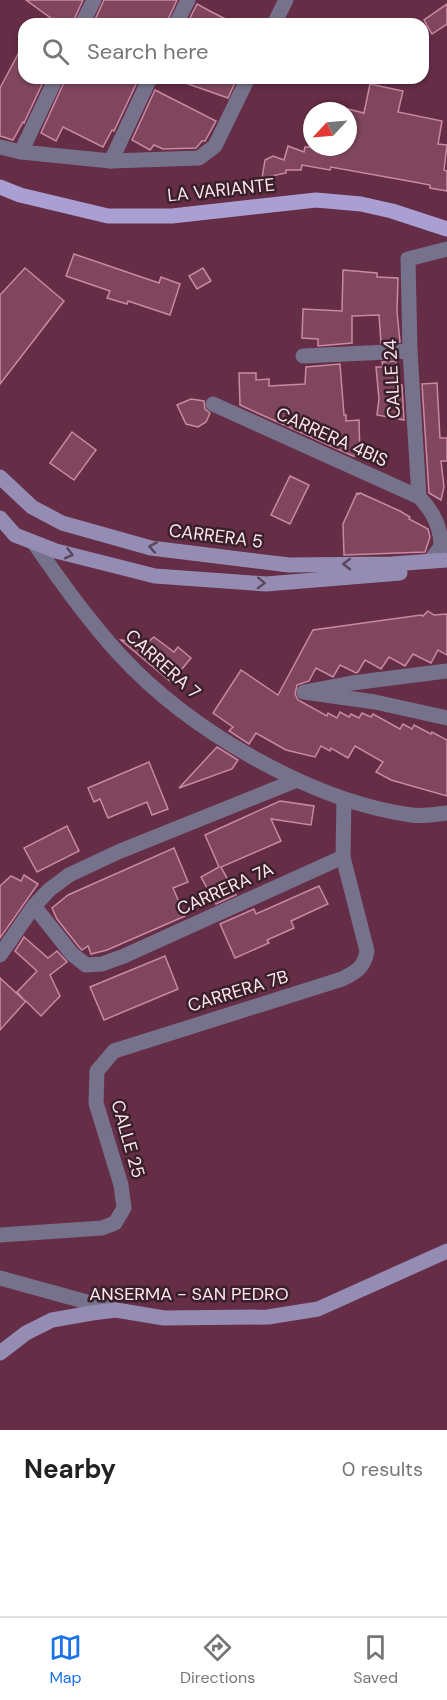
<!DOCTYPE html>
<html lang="en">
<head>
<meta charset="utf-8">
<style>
	body { margin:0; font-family:"DM Sans",sans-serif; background:#f6f6f6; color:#222 }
	.compass { position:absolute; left:303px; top:102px; width:54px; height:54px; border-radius:50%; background:#fff; box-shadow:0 2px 4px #0004; rotate:244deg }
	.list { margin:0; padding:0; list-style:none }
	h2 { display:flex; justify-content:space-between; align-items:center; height:78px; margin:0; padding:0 24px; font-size:26px }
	h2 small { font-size:20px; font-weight:400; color:#767676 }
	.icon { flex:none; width:33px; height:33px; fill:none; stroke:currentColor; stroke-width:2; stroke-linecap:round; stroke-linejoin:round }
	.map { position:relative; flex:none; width:447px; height:1430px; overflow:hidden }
	.search { position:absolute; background:#fff; box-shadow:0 2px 4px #0004; left:18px; right:18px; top:18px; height:66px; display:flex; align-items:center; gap:15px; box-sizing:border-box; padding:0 21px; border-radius:18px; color:#767676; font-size:22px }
	.sheet { height:186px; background:#fff }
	nav { display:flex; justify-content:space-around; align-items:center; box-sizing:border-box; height:84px; border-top:2px solid #e0e0e0; background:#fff; font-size:16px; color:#767676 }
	nav a { display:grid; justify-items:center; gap:3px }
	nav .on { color:#1a73e8 }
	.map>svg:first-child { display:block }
	.building { fill:#80465e; stroke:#ca89a3; stroke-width:1.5 }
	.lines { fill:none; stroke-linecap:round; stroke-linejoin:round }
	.street { stroke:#77728b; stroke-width:15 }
	.secondary { stroke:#948cb3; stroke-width:15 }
	.primary { stroke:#aa9fd2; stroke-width:15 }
	.oneway { stroke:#5a465b }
	.labels { text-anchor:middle; stroke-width:5; stroke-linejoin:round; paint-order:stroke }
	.street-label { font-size:18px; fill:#fde7ee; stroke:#3a202b }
</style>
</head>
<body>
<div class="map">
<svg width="447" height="1430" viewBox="0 0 447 1430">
	<rect width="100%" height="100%" fill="#652d46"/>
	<g class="building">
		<polygon points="26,0 83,0 72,24 59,24"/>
		<polygon points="104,0 177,0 166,24 93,24"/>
		<polygon points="197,4 208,10 235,24 187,24"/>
		<polygon points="447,4 447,24 432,34 424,20"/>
		<polygon points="24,43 24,78 45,78 24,123 23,122 13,140 0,136 0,88"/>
		<polygon points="66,78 139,78 114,131 112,130 103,147 63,127 56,141 41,133"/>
		<polygon points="178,78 237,78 228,98 177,80"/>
		<polygon points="370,84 403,91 398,112 442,121 438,144 447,145 444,170 447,171 447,191 430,188 430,185 414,182 331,167 330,170 302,165 301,170 286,170 286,173 262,178 265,160 273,156 284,160 288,146 304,152 305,147 348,147 348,109 364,113"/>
		<polygon points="155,90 216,121 205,141 202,141 196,148 163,149 154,145 150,150 132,140"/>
		<polygon points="74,254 159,283 161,277 180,284 170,315 128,301 127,304 107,298 110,291 66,276"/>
		<polygon points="25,268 64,301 0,384 0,295"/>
		<polygon points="203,268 211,281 197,289 189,276"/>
		<polygon points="343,270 377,273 377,277 398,278 397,312 400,342 381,343 379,315 352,316 352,343 318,346 318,339 302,338 303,309 342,311"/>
		<polygon points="396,361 395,383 402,385 404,420 377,415 379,399 376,367 383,367 382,362"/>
		<polygon points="340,364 344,415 346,415 346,421 359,420 360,456 353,456 240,405 239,373 256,373 256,380 269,379 269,386 305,384 306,367"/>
		<polygon points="437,383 440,438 447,438 447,461 441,461 444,487 441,500 429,493 422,384"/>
		<polygon points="191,399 204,401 205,409 210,413 206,422 198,427 186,424 177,405"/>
		<polygon points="72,432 96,450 74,480 50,463"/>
		<polygon points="290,476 309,485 290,524 271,515"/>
		<polygon points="357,493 359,494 360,493 400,511 410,517 409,519 428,529 430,537 425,552 344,555 343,524"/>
		<polygon points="428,611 434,615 447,614 447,655 438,650 431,663 413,654 405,666 389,657 381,669 365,660 358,672 356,673 340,665 333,677 316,668 309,681 297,685 295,694 298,700 327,716 328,713 337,718 340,712 349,717 351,714 359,718 362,713 371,717 373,714 400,729 403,724 412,729 414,725 431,734 432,732 447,740 447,796 391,780 376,772 383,762 355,746 348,758 331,748 330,751 321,746 315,757 286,750 256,733 249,744 229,731 233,727 213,713 241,670 278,695 313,630 421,615 423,616"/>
		<polygon points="154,637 174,652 178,647 191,658 171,682 121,640 147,643"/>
		<polygon points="217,747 238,760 232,769 179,788"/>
		<polygon points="149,762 168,809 152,815 147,802 108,818 100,799 94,802 88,788"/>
		<polygon points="280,801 314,806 311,825 271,819 281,841 221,867 236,895 216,904 201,877 219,867 205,835"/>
		<polygon points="67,826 79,851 37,872 24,848"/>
		<polygon points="174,848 188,882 173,888 185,916 107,950 91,954 88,946 82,950 79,947 57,919 52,908 68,895"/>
		<polygon points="24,875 38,884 0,938 0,886 11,876 21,881"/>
		<polygon points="319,886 328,904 291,921 294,928 267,940 269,943 235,958 220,924 254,909 256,914"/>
		<polygon points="24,937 48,958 57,951 67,962 50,975 60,996 41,1016 26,1001 0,1030 0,978 25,1001 17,992 37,971 15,951"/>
		<polygon points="165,956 178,989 104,1020 90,987"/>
	</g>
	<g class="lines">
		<g class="street">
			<polyline points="82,24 94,0"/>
			<polyline points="176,24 188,0"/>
			<polyline points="274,24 286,0"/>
			<polyline points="0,147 21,152 111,161 199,158 215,146 248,78"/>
			<polyline points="21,152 56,78"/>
			<polyline points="111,161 150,78"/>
			<polyline points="303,356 410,351"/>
			<path d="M213 404 419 497C433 511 441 527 441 547L430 561"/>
			<polyline points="419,497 410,351 408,259 447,249"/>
			<path d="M34 543C61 582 88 620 120 655 188 729 310 801 411 815 422 817 436 814 447 813"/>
			<polyline points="447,671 352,683 304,692 375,702 447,718"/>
			<polyline points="34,906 72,954 86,965 102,964 124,956 343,857"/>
			<polyline points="0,955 34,906 49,890 69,875 118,852 297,780"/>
			<path d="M0 1235 102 1228 115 1223 124 1208 121 1185 96 1103 97 1071 114 1051 342 979C356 972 364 968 367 951L343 857 344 799"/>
			<polyline points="0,1278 116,1310"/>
		</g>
		<g class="secondary">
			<polyline points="0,477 32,507 62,523 151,548 289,565 392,564 447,560"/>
			<polyline points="0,518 15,535 56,551 155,576 266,584 400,573"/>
			<polyline points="0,1353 26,1333 52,1320 92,1313 116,1310 164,1318 268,1317 318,1309 447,1251"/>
		</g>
		<polyline class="primary" points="0,187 20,195 108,216 172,216 316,200 361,204 392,211 447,229"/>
	</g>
	<defs><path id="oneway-chevron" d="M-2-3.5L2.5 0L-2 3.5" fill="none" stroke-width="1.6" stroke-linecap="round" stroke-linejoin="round" transform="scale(1.5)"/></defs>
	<g class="oneway">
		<use href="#oneway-chevron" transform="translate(153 547) rotate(-170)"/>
		<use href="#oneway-chevron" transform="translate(69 554) rotate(15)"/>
		<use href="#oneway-chevron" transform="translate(347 564) rotate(180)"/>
		<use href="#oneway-chevron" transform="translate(261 583) rotate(2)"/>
	</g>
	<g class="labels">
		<g class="street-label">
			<text transform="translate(221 190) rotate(-6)" y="6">LA VARIANTE</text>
			<text transform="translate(392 379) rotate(-93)" y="6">CALLE 24</text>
			<text transform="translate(332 437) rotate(24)" y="6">CARRERA 4BIS</text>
			<text transform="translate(216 536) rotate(7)" y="6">CARRERA 5</text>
			<text transform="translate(163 664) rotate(42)" y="6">CARRERA 7</text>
			<text transform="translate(225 889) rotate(-24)" y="6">CARRERA 7A</text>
			<text transform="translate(238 991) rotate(-17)" y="6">CARRERA 7B</text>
			<text transform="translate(128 1139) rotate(74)" y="6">CALLE 25</text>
			<text x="189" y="1300">ANSERMA - SAN PEDRO</text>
		</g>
	</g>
</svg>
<svg class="compass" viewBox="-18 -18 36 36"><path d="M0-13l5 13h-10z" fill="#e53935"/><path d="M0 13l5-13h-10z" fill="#767676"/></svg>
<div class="search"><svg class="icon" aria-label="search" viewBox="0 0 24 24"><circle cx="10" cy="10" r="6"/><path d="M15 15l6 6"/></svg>Search here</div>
</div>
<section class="sheet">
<h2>Nearby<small>0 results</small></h2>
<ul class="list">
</ul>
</section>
<nav>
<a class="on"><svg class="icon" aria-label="map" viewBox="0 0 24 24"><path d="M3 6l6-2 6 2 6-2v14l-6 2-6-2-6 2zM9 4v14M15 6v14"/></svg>Map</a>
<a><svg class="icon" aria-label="directions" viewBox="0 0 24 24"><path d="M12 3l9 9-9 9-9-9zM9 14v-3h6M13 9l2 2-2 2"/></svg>Directions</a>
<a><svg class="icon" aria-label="saved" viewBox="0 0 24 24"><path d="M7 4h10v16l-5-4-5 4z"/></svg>Saved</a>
</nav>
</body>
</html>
